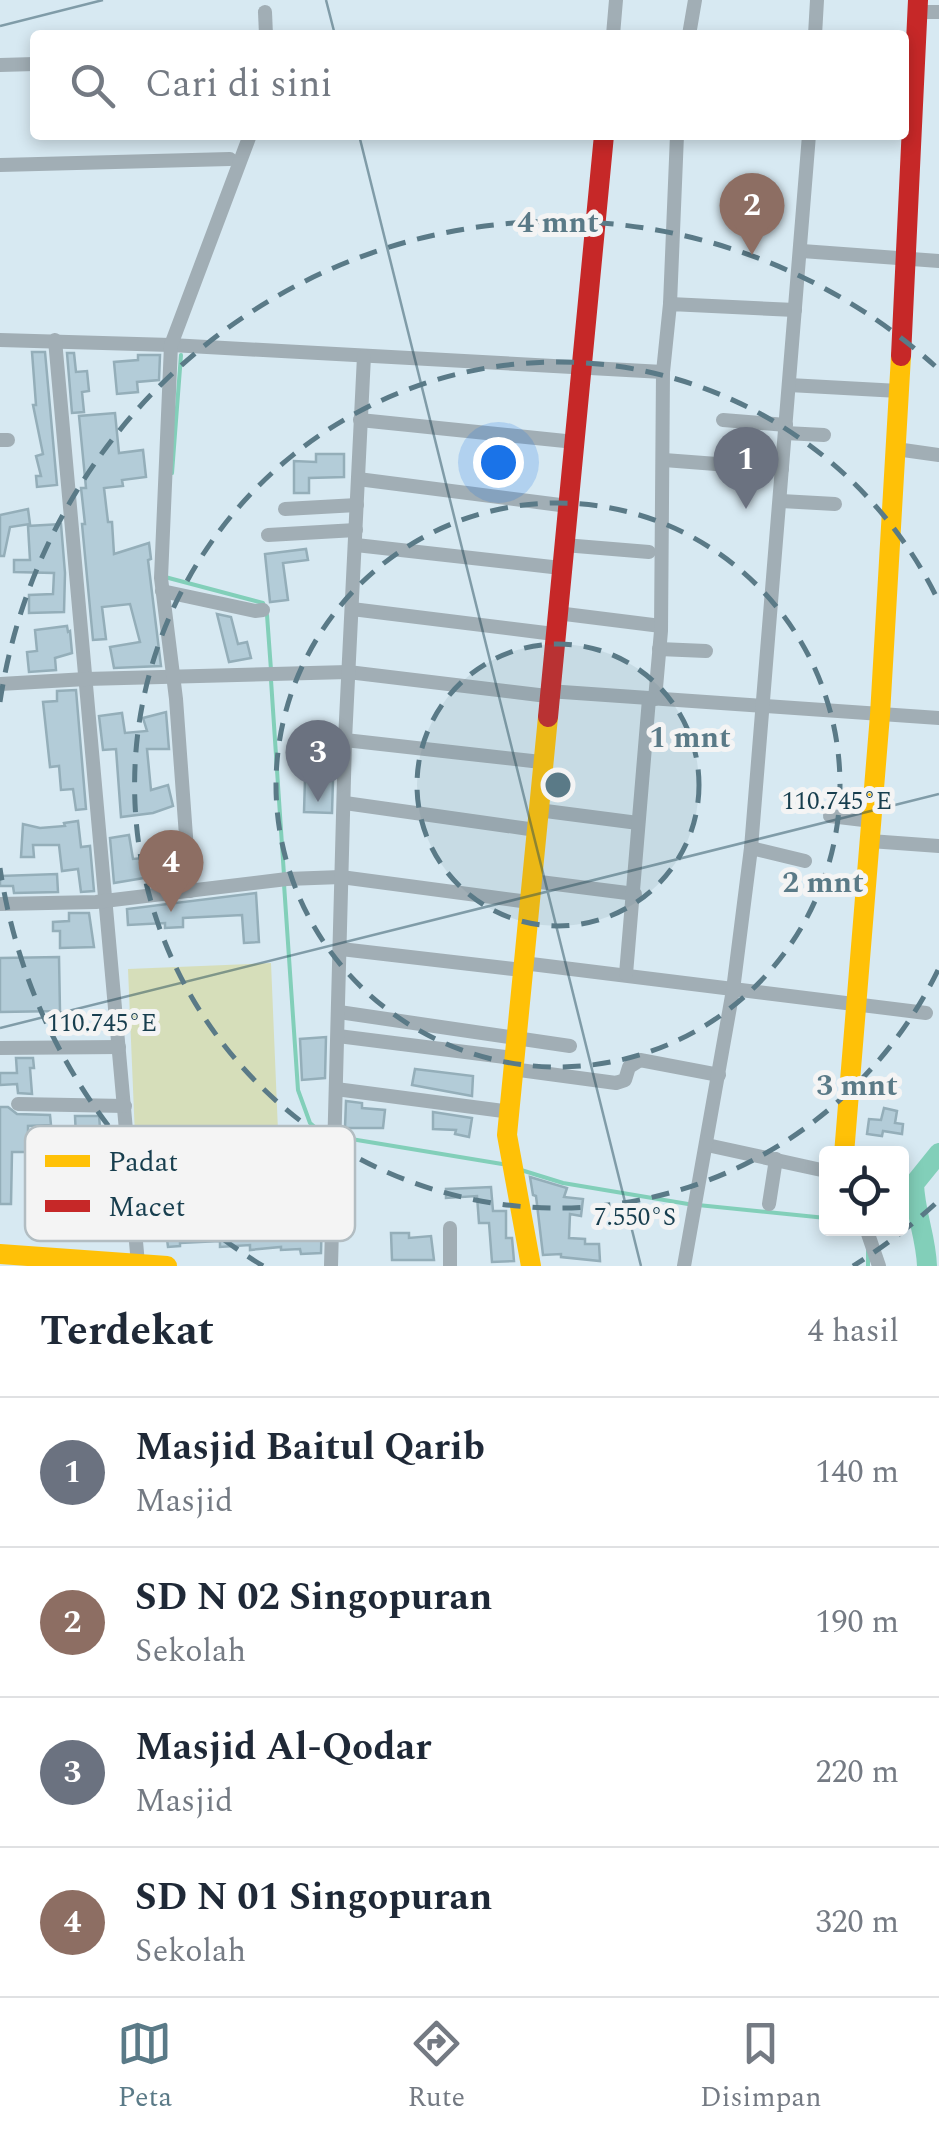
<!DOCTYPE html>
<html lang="id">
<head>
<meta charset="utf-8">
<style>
	body { margin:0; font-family:Spectral,serif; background:#f6f6f7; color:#1f2937 }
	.controls { position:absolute; right:30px; bottom:30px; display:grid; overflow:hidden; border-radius:10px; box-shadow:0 5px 15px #0003 }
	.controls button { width:90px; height:90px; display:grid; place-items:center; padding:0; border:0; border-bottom:2px solid #e0e1e3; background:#fff; color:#1f2937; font:50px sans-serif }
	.you { position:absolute; left:498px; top:462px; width:35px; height:35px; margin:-25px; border:8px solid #fff; border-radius:50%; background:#1a73e8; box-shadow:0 0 0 15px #1a73e833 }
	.badge { display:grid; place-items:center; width:65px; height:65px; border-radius:50%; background:#5a7a87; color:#fff; font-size:32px; font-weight:700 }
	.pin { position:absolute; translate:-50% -82px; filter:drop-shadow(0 2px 5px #0008) }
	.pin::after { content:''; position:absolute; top:52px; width:35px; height:30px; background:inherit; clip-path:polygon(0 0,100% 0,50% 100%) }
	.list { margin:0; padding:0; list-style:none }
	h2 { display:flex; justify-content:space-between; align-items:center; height:130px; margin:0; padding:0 40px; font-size:42px }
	h2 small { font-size:32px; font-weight:400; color:#747a83 }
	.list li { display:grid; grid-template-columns:65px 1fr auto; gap:30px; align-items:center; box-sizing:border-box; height:150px; padding:0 40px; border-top:2px solid #e0e1e3 }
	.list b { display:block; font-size:38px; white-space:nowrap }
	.list p { margin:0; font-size:32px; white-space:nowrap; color:#747a83 }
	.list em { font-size:32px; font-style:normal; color:#747a83 }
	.icon { flex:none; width:55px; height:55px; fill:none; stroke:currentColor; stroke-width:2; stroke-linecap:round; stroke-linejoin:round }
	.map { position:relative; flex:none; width:939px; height:1266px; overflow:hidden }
	.search { position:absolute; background:#fff; box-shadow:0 5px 15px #0003; left:30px; right:30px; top:30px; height:110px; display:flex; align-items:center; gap:25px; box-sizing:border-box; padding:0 35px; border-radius:10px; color:#747a83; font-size:38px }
	.sheet { height:730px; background:#fff }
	nav { display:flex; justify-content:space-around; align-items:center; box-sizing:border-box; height:140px; border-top:2px solid #e0e1e3; background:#fff; font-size:28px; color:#747a83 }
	nav a { display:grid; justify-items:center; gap:5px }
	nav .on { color:#5a7a87 }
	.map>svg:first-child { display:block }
	.grass { fill:#d6deba }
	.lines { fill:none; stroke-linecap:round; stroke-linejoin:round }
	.stream { stroke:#82cfb9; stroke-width:4 }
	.river { stroke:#82cfb9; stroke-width:20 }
	.building { fill:#b3ccd8; stroke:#94aeb9; stroke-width:2.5 }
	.street { stroke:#a1aeb5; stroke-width:14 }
	.slow { stroke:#ffc107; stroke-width:20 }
	.jam { stroke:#c62828; stroke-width:20 }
	.ticks { fill:none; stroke:#173e4e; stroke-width:2.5; stroke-opacity:0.45 }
	.ring { fill:none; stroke:#5a7a87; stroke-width:5; stroke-dasharray:18 12 }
	.key { fill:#f4f4f4; stroke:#b2bdc2; stroke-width:2.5 }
	.key-label { font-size:28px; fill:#173e4e }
	.ticks-label { font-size:25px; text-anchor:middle; fill:#173e4e; stroke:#f4f4f4; stroke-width:10; stroke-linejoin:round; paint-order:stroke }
	.centre { fill:#5a7a87; stroke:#f4f4f4; stroke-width:5 }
	.ring-label { font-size:30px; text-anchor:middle; font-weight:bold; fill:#5a7a87; stroke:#f4f4f4; stroke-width:10; stroke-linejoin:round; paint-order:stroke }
</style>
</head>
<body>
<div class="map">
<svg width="939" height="1266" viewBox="0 0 939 1266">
	<rect width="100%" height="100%" fill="#d7e9f2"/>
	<polygon class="grass" points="271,963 280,1179 137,1184 128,969"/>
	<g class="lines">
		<g class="stream">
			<polyline points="172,473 181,355"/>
			<polyline points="165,577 263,603"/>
			<polyline points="267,615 271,670"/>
			<polyline points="271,680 284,875"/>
			<polyline points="284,884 298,1090 310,1123 323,1134 330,1135"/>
			<polyline points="339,1137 502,1164"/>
			<polyline points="521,1170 563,1183 688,1204 826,1218"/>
			<polyline points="868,1266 868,1251"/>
		</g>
		<path class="river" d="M927 1266C926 1237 915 1213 914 1184L939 1153"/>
	</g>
	<g class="building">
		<polygon points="32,352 45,352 57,485 37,487 36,476 41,476 36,456 43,454 33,405 36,405"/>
		<polygon points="67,353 74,353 76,372 87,371 89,391 82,392 84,412 72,413"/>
		<polygon points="138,355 160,355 159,380 137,382 138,392 117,394 114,362 138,360"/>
		<polygon points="115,413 119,453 143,450 146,477 122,480 123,486 104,488 108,522 112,522 114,554 149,543 151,559 148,560 161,666 114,668 110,647 140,642 130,604 102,607 106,639 93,640 82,524 85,524 81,488 86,488 79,416"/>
		<polygon points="316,454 344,454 344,477 309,478 309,493 294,493 294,461 316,462"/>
		<polygon points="28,509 30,524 10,527 4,556 0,556 0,515"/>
		<polygon points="61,524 65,573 64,612 29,613 29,595 53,594 54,573 14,572 14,560 30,560 28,526"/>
		<polygon points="306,549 308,560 283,563 288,600 270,602 265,554"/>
		<polygon points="217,614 231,617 238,644 247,642 251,658 229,662"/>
		<polygon points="67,626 68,632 70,631 72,653 55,658 56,670 29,672 27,652 37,651 35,630"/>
		<polygon points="76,690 86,809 76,810 73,789 61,790 59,766 50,767 43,702 57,701 57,691"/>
		<polygon points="166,712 169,749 147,749 151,790 168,785 173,806 153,813 121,817 116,749 103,750 99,716 122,713 125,733 147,731 143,718"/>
		<polygon points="305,779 333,780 332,813 304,812"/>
		<polygon points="78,821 81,847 90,846 94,891 81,892 78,869 62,871 59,845 33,845 34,857 21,857 23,824 40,828 65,826 64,823"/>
		<polygon points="129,835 133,859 177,855 179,881 150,885 150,877 114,883 110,838"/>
		<polygon points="57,874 58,892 14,893 13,886 0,886 0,876"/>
		<polygon points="256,893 259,942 244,943 242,915 183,918 183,927 165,928 165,923 128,925 127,909"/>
		<polygon points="69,913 89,913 94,947 60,948 60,931 53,931 53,922 69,921"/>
		<polygon points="59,957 60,1011 0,1012 0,958"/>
		<polygon points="326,1037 325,1078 302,1080 300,1039"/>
		<polygon points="16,1058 33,1058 34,1068 30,1068 32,1094 18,1093 17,1084 0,1085 0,1073 17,1073"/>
		<polygon points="415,1069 473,1076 472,1096 412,1085"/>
		<polygon points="346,1101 362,1103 362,1108 385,1110 383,1128 345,1128"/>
		<polygon points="0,1107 8,1107 17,1114 50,1115 51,1125 28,1126 28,1152 12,1152 11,1204 0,1204"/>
		<polygon points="884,1108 897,1111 895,1123 903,1124 902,1134 883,1131 882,1136 867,1134 869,1119 881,1120"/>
		<polygon points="433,1112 472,1118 469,1137 455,1134 456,1130 433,1129"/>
		<polygon points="75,1116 99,1116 102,1149 72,1151 71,1138 76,1138"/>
		<polygon points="530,1177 567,1188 564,1197 583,1199 581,1216 570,1214 569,1238 585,1239 585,1244 599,1244 600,1261 561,1257 561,1254 543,1255 536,1196 533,1195"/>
		<polygon points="491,1187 493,1211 506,1211 506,1238 512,1238 514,1261 492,1262 489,1223 479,1223 477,1196 446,1198 446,1189"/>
		<polygon points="235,1195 237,1227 243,1228 261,1227 260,1219 298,1216 298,1209 322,1208 321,1253 301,1254 300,1249 281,1250 281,1247 250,1250 250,1245 220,1247 220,1241 180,1243 180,1246 168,1247 162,1201"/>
		<polygon points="391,1233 409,1233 409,1238 431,1236 434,1260 392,1260"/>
	</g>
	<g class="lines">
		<g class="street">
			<polyline points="265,12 266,35"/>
			<polyline points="917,12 939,12"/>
			<polyline points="613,35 616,0"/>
			<polyline points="689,35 695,0"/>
			<polyline points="815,35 817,0"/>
			<polyline points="0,65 35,64"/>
			<polyline points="0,165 230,159"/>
			<polyline points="802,251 939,261"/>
			<polyline points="670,304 677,135"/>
			<polyline points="0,340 171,345 663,372"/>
			<polyline points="55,340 138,1264"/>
			<polyline points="789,385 899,391"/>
			<polyline points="360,420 575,442"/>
			<polyline points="723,420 786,425"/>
			<polyline points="785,433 824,435"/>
			<polyline points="0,440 8,440"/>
			<polyline points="896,449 939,455"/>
			<polyline points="664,460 782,469"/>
			<polyline points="358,479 568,506"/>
			<polyline points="781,501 835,504"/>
			<polyline points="285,509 357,505"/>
			<polyline points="268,535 356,530"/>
			<polyline points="356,545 561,568"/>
			<polyline points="564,545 649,552"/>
			<polyline points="162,591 255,611 263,610"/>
			<polyline points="352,609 554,634"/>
			<polyline points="557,613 661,626"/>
			<polyline points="659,649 706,651"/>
			<polyline points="0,684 86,679 348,672 547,696"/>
			<polyline points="548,691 939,718"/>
			<polyline points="655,699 661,631 663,372 670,304 795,310"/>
			<polyline points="345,740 541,762"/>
			<polyline points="345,803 536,830"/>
			<polyline points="538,810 638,823"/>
			<polyline points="830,816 872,821"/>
			<polyline points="870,841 939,846"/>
			<polyline points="751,848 805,861"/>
			<polyline points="532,881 635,894"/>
			<polyline points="190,891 176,699 161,578 171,345 250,135"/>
			<polyline points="0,904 96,902 287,879 341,877 529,902"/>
			<polyline points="341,949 522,970"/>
			<polyline points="523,963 926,1013"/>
			<polyline points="626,974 649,699"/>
			<polyline points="339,1012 570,1046"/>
			<polyline points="338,1036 513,1058"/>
			<polyline points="0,1048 119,1047"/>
			<polyline points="512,1069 616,1083 625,1080 629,1067 640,1060 719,1075"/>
			<polyline points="336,1089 511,1112"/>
			<polyline points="18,1104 125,1106"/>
			<polyline points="707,1145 826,1171"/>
			<polyline points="131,1187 279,1181"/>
			<polyline points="293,1198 332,1197"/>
			<polyline points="769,1204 776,1159"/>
			<polyline points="866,1228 879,1266"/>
			<polyline points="331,1266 345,740 364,356"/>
			<polyline points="450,1266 450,1228"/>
			<polyline points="684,1266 733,990 751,848 809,135"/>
		</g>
		<g class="slow">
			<polyline points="844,1154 880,715 901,356"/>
			<polyline points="0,1254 167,1266"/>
			<polyline points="531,1266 507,1135 548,717"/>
		</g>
		<g class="jam">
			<polyline points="901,356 918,0"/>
			<polyline points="548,717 604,135"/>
		</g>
	</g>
	<path class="ticks" d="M326 0 335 35M0 26 103 0M359 135 641 1266M0 1028 939 794"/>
	<circle cx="558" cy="785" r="141" fill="#5a7a87" fill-opacity=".12"/>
	<g class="ring">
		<circle cx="558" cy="785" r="141"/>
		<circle cx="558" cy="785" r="282"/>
		<path d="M938 970A423 423 0 1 1 938 600"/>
		<path d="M935 1204A564 564 0 0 1 853 1266M263 1266A564 564 0 0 1 0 868M0 702A564 564 0 0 1 935 366"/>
	</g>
	<rect x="25" y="1126" width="330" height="115" rx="15" class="key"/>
	<rect x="45" y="1155" width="45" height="12" fill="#ffc107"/>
	<rect x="45" y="1200" width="45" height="12" fill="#c62828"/>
	<g class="key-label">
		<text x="108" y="1171">Padat</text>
		<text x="108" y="1216">Macet</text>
	</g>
	<g class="ticks-label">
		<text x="837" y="809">110.745°E</text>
		<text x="102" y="1031">110.745°E</text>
		<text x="635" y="1225">7.550°S</text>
	</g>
	<circle cx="558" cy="785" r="15" class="centre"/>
	<g class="ring-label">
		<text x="558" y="232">4 mnt</text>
		<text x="690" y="747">1 mnt</text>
		<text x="823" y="892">2 mnt</text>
		<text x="857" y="1095">3 mnt</text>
	</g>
</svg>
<div class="controls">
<button><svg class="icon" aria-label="locate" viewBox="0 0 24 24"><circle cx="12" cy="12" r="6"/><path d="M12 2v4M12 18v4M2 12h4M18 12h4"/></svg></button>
</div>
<div class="you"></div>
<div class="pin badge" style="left:746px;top:509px;background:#6b7280">1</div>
<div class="pin badge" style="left:752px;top:255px;background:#8d6e63">2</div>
<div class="pin badge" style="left:318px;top:802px;background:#6b7280">3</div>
<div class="pin badge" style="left:171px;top:912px;background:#8d6e63">4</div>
<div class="search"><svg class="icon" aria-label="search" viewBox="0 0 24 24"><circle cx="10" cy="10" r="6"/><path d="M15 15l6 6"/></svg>Cari di sini</div>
</div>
<section class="sheet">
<h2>Terdekat<small>4 hasil</small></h2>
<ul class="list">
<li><span class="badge" style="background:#6b7280">1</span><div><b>Masjid Baitul Qarib</b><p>Masjid</p></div><em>140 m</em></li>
<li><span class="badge" style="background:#8d6e63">2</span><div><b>SD N 02 Singopuran</b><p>Sekolah</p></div><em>190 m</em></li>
<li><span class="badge" style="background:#6b7280">3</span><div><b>Masjid Al-Qodar</b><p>Masjid</p></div><em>220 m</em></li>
<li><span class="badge" style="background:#8d6e63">4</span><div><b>SD N 01 Singopuran</b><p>Sekolah</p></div><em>320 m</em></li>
</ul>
</section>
<nav>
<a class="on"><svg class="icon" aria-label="map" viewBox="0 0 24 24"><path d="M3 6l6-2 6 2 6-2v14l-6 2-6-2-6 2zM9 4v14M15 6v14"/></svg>Peta</a>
<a><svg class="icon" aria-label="directions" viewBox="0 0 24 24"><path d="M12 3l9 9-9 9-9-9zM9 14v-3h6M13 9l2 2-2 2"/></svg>Rute</a>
<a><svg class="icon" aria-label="saved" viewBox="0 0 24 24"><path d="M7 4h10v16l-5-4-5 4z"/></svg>Disimpan</a>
</nav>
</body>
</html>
